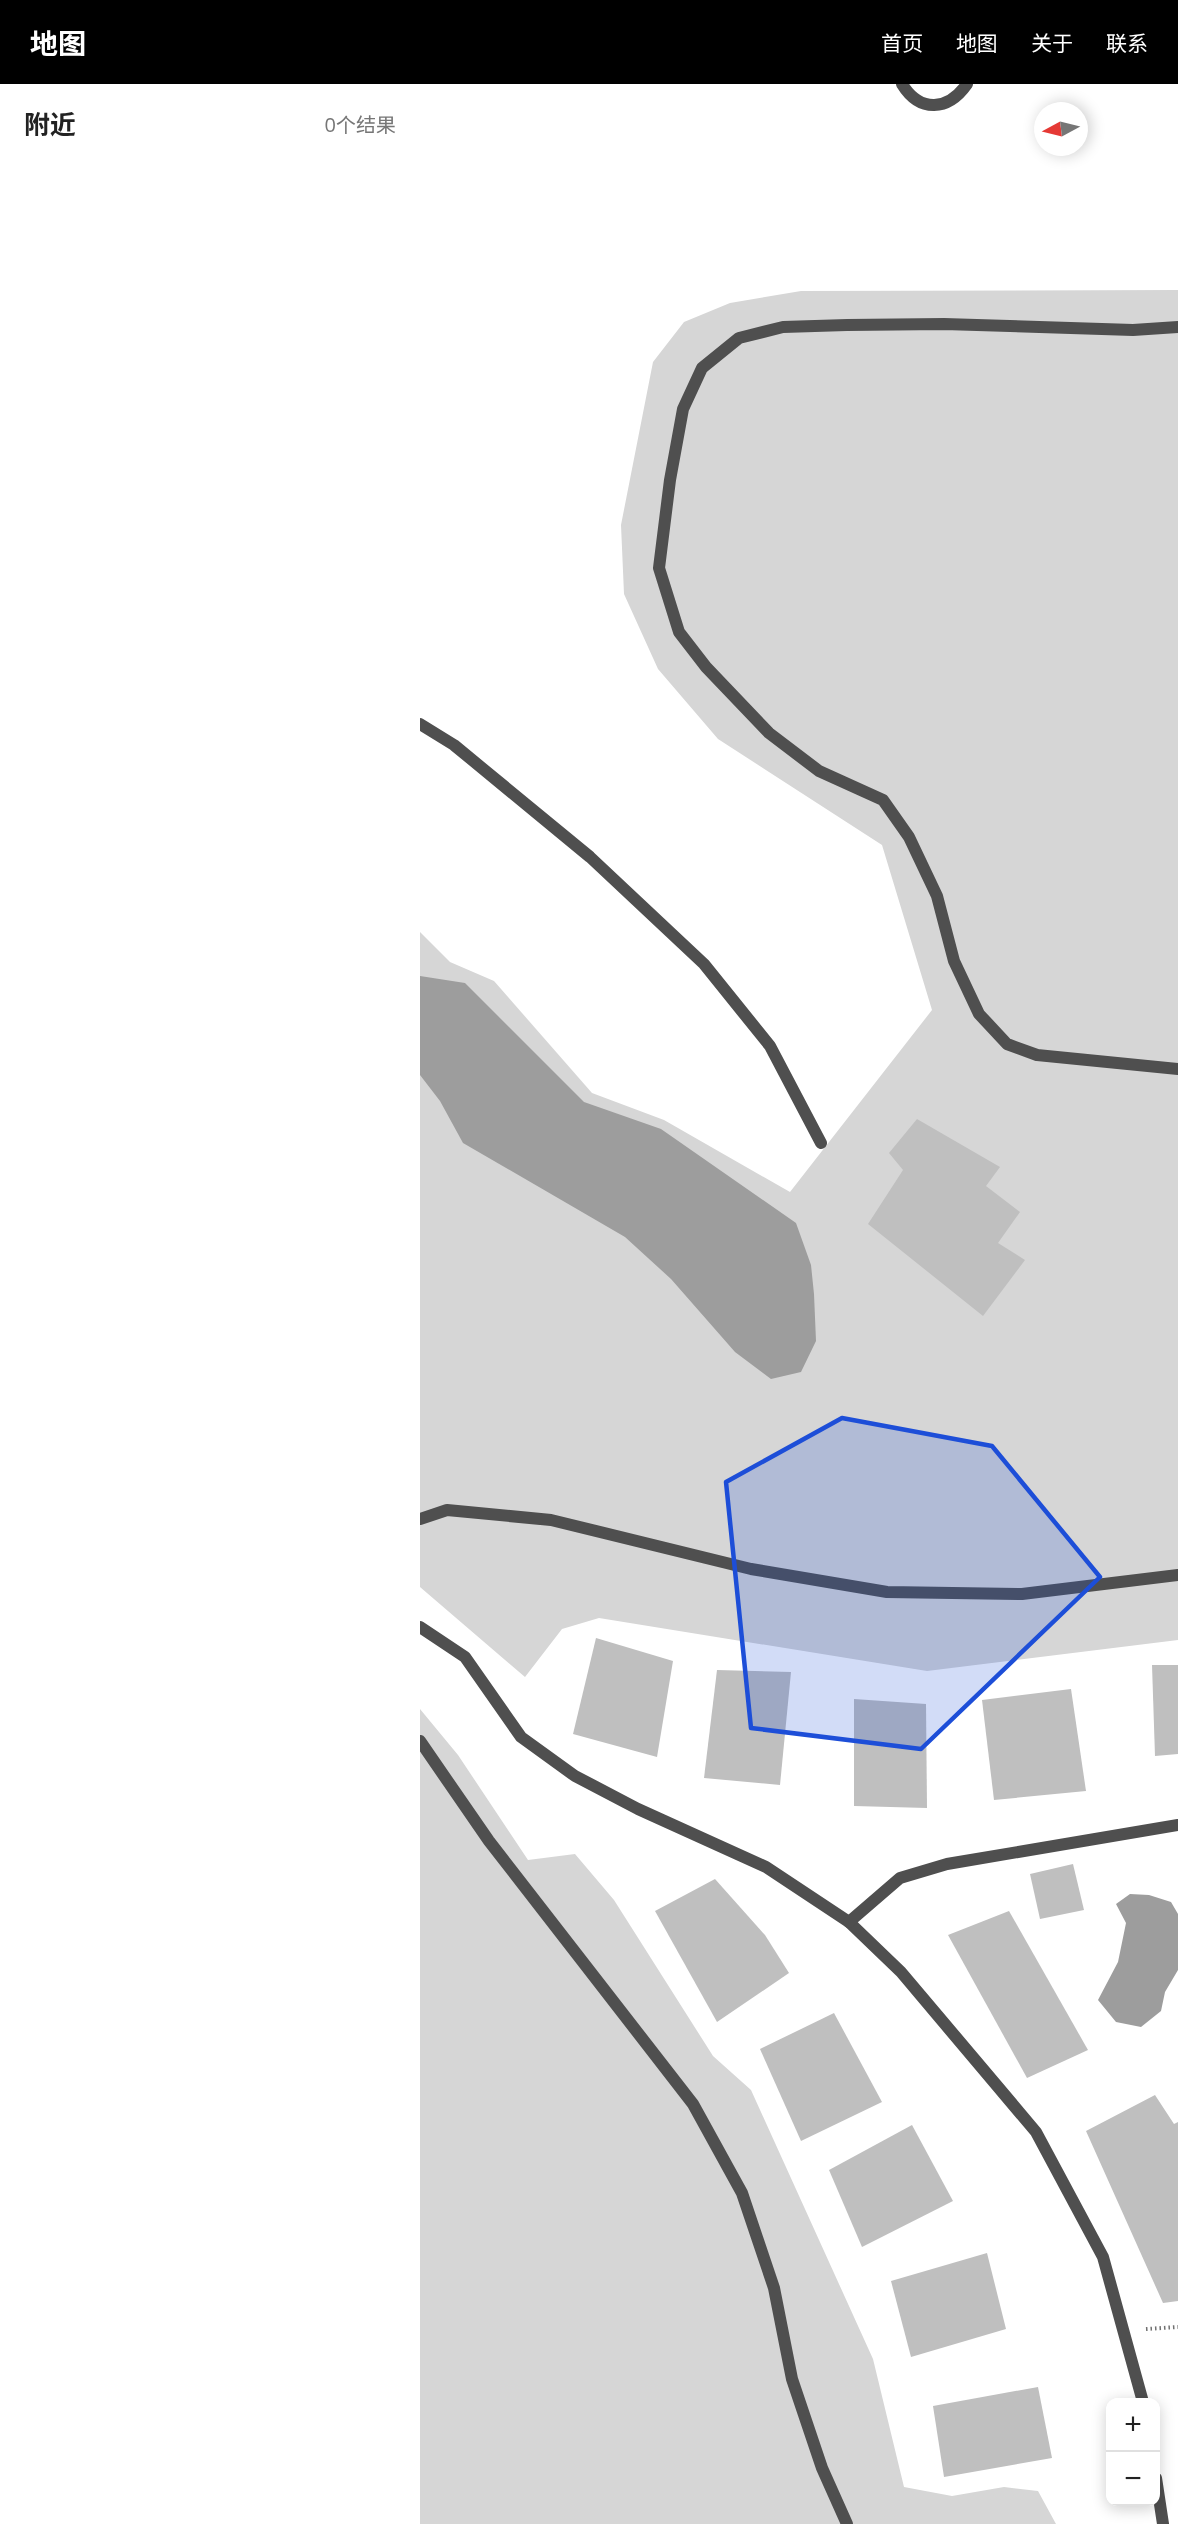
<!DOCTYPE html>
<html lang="zh">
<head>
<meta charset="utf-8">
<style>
	body { margin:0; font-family:"Open Sans","Noto Sans SC",sans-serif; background:#f2f2f2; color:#222 }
	.controls { position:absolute; right:18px; bottom:18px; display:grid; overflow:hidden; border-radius:12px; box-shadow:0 3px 15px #0003 }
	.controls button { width:54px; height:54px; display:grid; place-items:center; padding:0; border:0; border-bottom:2px solid #e0e0e0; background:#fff; color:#222; font:30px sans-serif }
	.compass { position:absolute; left:614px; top:18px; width:54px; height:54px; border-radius:50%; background:#fff; box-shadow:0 3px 15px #0003; rotate:263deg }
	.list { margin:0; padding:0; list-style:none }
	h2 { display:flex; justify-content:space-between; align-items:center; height:78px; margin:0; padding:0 24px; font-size:26px }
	h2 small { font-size:20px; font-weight:400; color:#767676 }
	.map { position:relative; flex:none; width:758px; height:2440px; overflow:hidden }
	header { display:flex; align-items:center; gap:36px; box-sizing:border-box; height:84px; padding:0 30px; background:#000; color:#fff }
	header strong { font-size:28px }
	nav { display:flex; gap:33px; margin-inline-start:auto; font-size:21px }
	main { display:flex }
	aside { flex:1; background:#fff }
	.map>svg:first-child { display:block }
	.green { fill:#d6d6d6 }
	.water { fill:#9d9d9d }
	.building { fill:#bfbfbf }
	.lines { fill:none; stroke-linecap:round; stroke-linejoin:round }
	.path { stroke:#717171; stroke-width:4; stroke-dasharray:1.5 3; stroke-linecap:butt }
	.service { stroke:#4f4f4f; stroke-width:12 }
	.minor { stroke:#4f4f4f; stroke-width:12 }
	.marked { fill:#1d4ed8; fill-opacity:0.2; stroke:#1d4ed8; stroke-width:4.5; stroke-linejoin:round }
</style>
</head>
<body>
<header>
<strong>地图</strong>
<nav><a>首页</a><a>地图</a><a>关于</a><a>联系</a></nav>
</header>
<main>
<aside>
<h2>附近<small>0个结果</small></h2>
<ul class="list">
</ul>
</aside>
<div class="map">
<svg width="758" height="2440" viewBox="0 0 758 2440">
	<rect width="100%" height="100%" fill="#fff"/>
	<g class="green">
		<polygon points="758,206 758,1556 507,1587 179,1534 142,1545 105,1593 0,1503 0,848 30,878 74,897 172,1009 244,1036 370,1108 512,926 462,761 298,655 238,585 204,510 201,441 233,278 264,238 310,219 381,207"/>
		<polygon points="0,1625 38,1671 108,1776 155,1770 194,1816 293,1972 331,2006 453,2275 484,2403 532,2412 584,2403 618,2407 636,2440 0,2440"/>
	</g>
	<g class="water">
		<polygon points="0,892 45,899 164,1018 241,1045 376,1139 391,1181 394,1210 396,1257 381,1288 351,1295 315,1268 251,1195 205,1153 43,1059 20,1017 0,991"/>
		<polygon points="710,1810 729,1811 751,1818 758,1830 758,1886 745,1908 741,1927 721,1943 696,1938 678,1916 698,1878 706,1839 696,1820"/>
	</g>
	<g class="building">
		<polygon points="497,1035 580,1083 566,1102 600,1128 578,1159 605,1176 563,1232 448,1140 483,1086 469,1069"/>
		<polygon points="176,1554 253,1577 237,1673 153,1650"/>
		<polygon points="732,1581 758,1581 758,1670 735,1672"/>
		<polygon points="297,1586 371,1588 360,1701 284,1694"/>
		<polygon points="651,1605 666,1707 574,1716 562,1616"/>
		<polygon points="434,1615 506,1620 507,1724 434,1722"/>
		<polygon points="653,1780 664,1826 620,1835 610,1790"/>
		<polygon points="295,1795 345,1851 369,1889 297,1938 235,1827"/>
		<polygon points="589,1827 668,1966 607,1994 528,1851"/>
		<polygon points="414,1929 462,2018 381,2057 340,1965"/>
		<polygon points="735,2011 754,2040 758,2038 758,2217 743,2219 666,2047"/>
		<polygon points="492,2041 533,2117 442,2163 409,2086"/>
		<polygon points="567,2169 586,2245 491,2273 471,2197"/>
		<polygon points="618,2303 632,2374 524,2393 513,2322"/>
	</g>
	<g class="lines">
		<polyline class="path" points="726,2245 758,2243"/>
		<g class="service">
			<path d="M482 0C500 29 528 27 547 0"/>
			<polyline points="758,243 713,246 524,240 427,241 363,243 319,254 282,284 263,325 250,396 239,484 259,548 286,583 349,649 399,687 463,716 489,753 517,812 534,877 559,930 587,960 617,971 758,985"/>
			<polyline points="0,1435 27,1426 131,1436 331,1485 467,1508 602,1510 758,1491"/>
			<polyline points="0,1657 69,1757 273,2020 322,2109 354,2204 372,2295 402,2384 427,2440"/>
		</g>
		<g class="minor">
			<polyline points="0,640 34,661 170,773 284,880 350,962 401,1059"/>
			<polyline points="0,1543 45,1573 101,1653 155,1692 218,1725 346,1783 429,1838 481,1888 616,2048 683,2173 723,2318"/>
			<polyline points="429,1838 480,1794 527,1780 758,1741"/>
			<polyline points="736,2394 743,2440"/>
		</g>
	</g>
	<path class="marked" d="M422 1334 572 1362 680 1493 501 1665 331 1644 306 1398Z"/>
</svg>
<div class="controls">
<button>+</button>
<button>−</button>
</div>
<svg class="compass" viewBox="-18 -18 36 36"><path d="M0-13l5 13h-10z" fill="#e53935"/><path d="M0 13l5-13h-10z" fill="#767676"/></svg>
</div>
</main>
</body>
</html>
